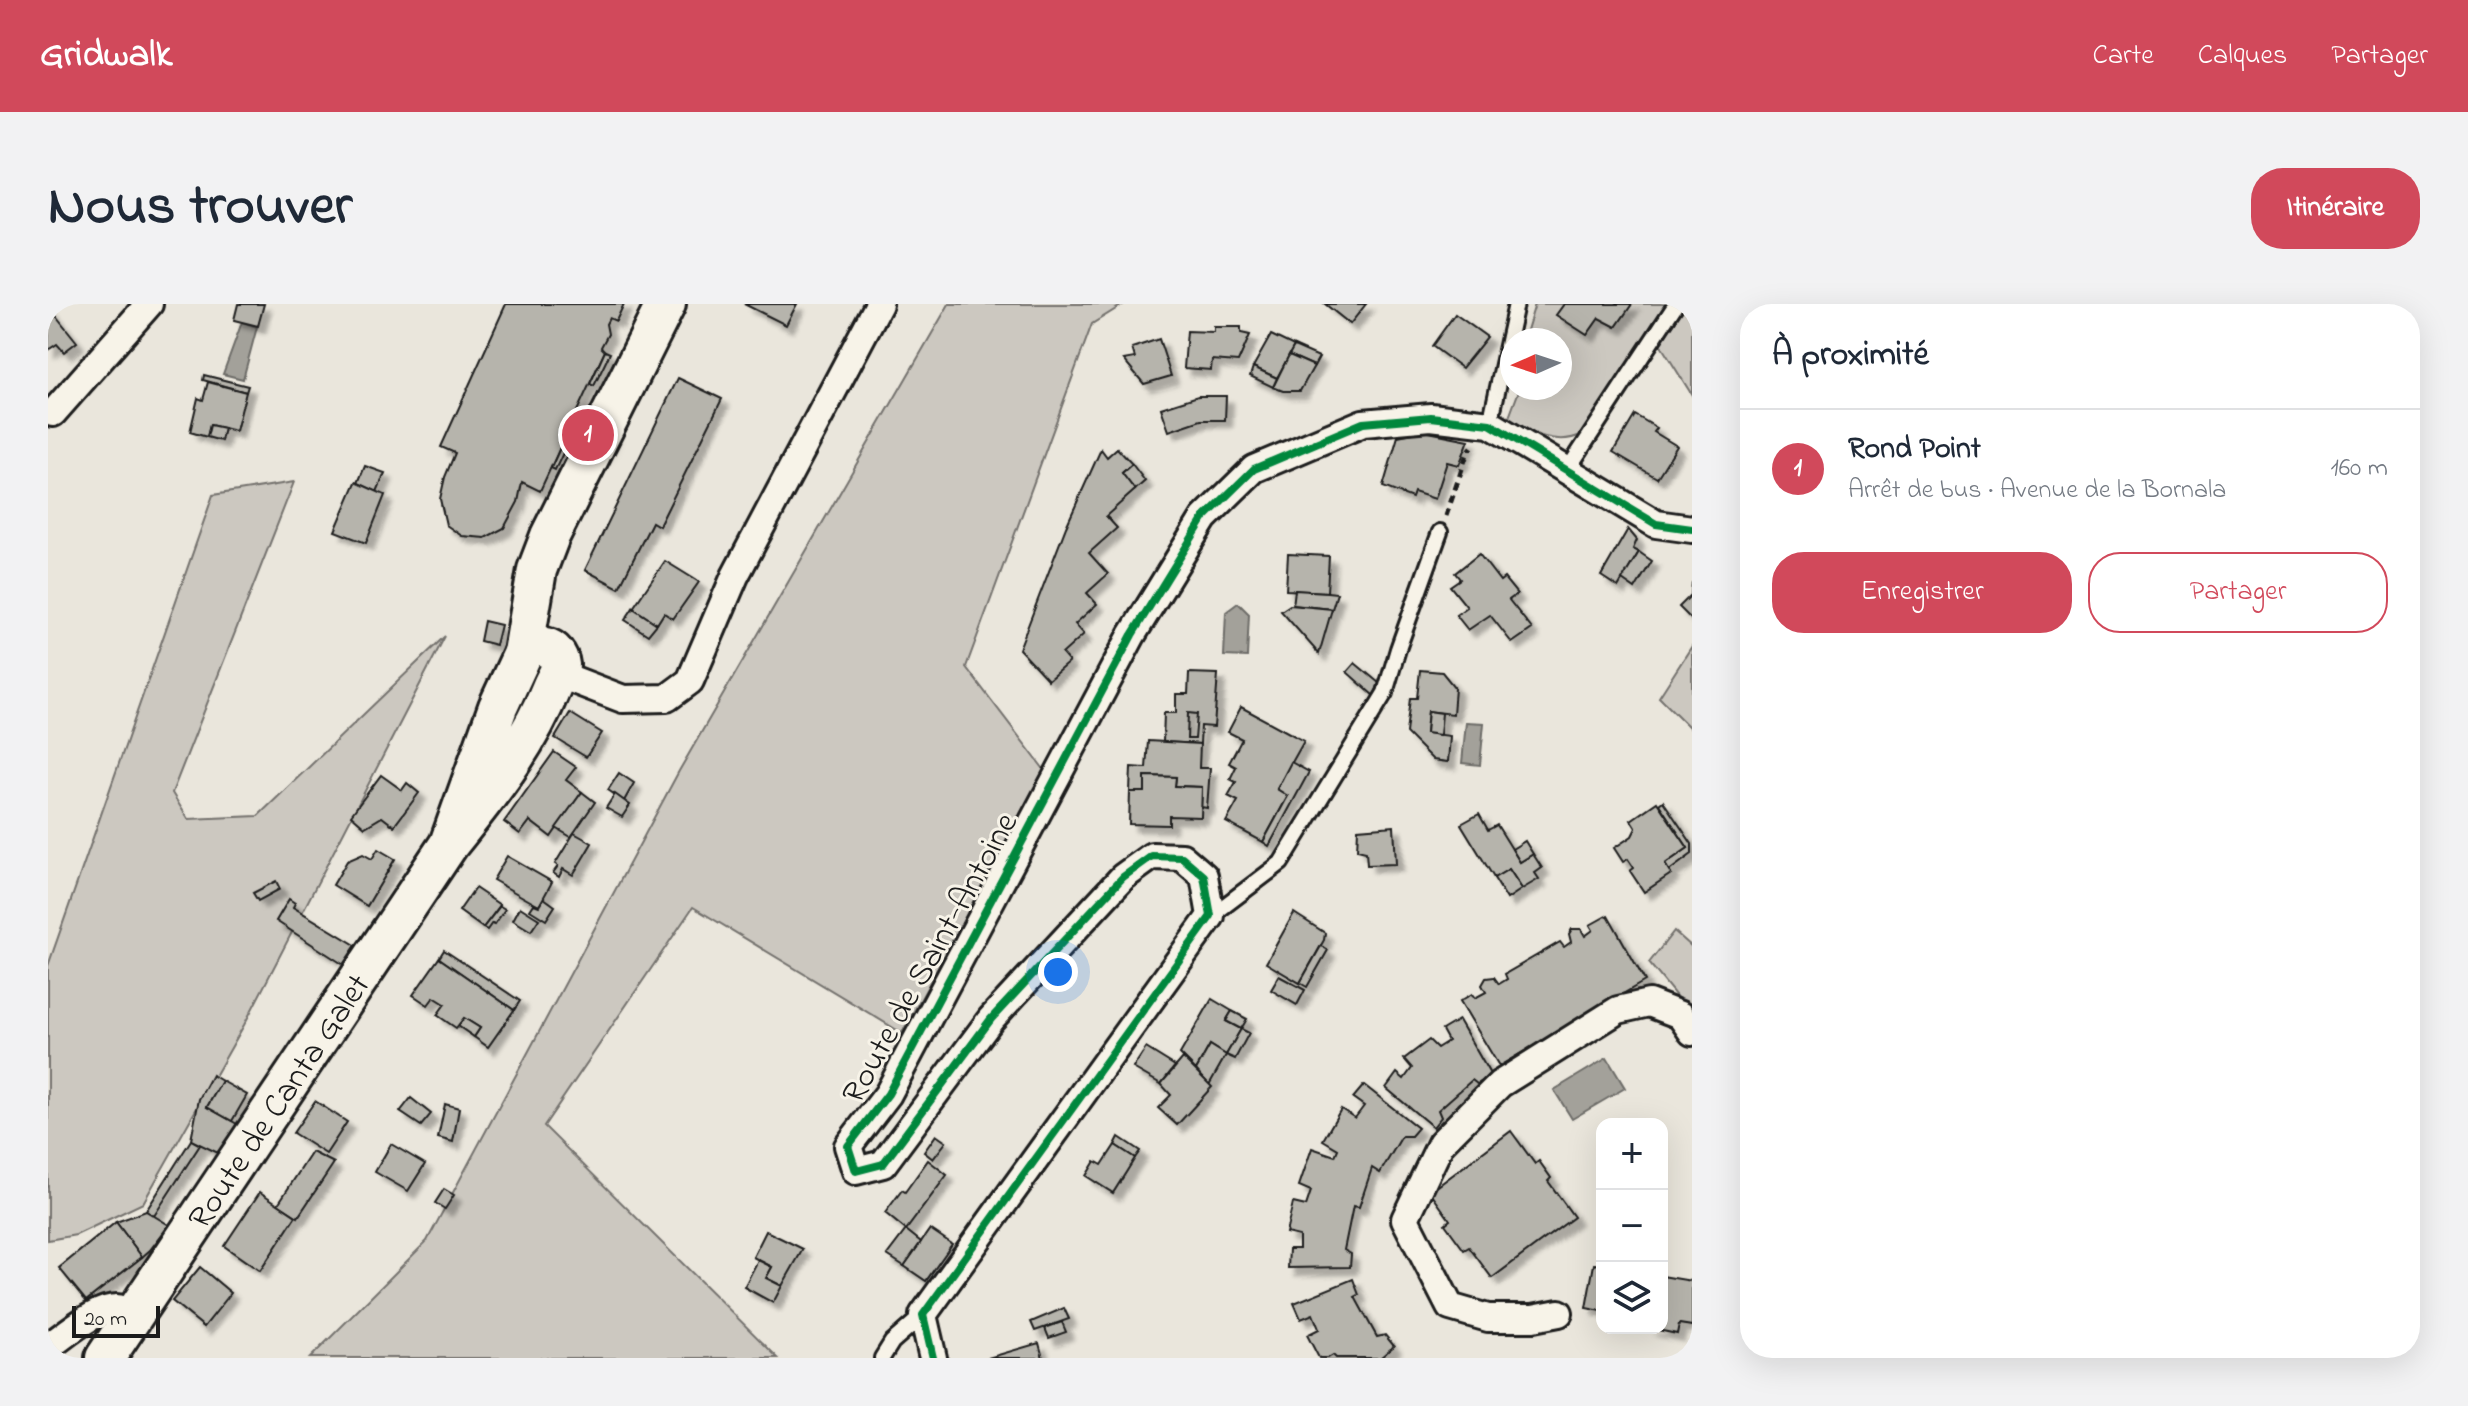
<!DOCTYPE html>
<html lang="fr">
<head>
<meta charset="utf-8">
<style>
	body { margin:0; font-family:"Indie Flower",sans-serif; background:#f2f2f3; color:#1f2937 }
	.controls { position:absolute; right:24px; bottom:24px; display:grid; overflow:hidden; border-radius:16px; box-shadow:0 8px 32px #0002 }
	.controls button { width:72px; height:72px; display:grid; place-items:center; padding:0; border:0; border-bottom:2px solid #e0e1e3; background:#fff; color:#1f2937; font:40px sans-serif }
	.compass { position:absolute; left:1452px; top:24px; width:72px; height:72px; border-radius:50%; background:#fff; box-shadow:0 8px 32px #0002; rotate:267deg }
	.scale { position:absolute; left:24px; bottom:20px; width:88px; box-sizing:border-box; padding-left:8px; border:4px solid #1c1c1c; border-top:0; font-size:22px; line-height:28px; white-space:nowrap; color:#1c1c1c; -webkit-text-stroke:6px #f7f3e8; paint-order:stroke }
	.you { position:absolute; left:1010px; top:668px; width:28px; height:28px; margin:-20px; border:6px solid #fff; border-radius:50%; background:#1a73e8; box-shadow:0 0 0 12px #1a73e833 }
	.badge { display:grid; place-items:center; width:52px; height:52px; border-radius:50%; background:#d1495b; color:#fff; font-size:26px; font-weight:700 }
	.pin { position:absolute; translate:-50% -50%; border:4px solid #fff; box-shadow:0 2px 8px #0006 }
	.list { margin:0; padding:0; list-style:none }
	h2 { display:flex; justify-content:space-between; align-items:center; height:104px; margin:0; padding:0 32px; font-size:34px }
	h2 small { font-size:26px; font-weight:400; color:#747a83 }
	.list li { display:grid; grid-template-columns:52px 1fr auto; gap:24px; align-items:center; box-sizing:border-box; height:120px; padding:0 32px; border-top:2px solid #e0e1e3 }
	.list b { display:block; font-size:30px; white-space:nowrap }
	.list p { margin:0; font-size:26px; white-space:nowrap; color:#747a83 }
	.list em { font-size:26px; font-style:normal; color:#747a83 }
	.actions { display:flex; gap:16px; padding:24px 32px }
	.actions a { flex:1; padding:18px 0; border:2px solid #d1495b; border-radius:32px; text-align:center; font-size:28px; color:#d1495b }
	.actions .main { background:#d1495b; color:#fff }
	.icon { flex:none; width:44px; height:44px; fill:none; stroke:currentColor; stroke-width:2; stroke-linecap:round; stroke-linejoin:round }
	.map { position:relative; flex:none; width:1644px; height:1054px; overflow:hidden; border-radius:32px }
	header { display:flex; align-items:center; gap:48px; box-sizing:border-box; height:112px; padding:0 40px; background:#d1495b; color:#fff }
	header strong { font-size:38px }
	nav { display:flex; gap:44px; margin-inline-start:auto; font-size:28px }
	.intro { display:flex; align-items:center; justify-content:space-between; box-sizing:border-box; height:192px; padding:0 48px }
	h1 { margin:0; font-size:56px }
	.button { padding:20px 36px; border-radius:32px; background:#d1495b; color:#fff; font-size:28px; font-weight:700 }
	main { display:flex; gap:48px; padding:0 48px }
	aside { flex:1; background:#fff; border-radius:32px; box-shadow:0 8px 32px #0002 }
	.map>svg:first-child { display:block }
	.green { fill:#ccc8c0; stroke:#74726e; stroke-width:2 }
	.water { fill:#a3a19a; stroke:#6d6c68; stroke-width:2 }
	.building { fill:#b6b4ac; stroke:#1c1c1c; stroke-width:2; fill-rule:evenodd; filter:url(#shadow) }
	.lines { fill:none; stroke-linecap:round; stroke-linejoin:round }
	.service-casing { stroke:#1c1c1c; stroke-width:20 }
	.minor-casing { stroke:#1c1c1c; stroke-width:32 }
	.secondary-casing { stroke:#1c1c1c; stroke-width:44 }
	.path { stroke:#1c1c1c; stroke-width:5; stroke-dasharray:8 6; stroke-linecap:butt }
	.service { stroke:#f7f3e8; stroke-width:14 }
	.minor { stroke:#f7f3e8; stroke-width:26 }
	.secondary { stroke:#f7f3e8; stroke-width:38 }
	.cycleway-casing { stroke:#f7f3e8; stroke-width:13 }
	.cycleway { stroke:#00873e; stroke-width:8 }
	.labels { text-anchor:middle; stroke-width:6; stroke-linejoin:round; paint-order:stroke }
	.street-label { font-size:34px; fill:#1c1c1c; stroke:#f7f3e8 }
</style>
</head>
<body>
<header>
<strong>Gridwalk</strong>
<nav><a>Carte</a><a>Calques</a><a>Partager</a></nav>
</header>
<div class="intro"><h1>Nous trouver</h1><a class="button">Itinéraire</a></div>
<main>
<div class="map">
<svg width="1644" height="1054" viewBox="0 0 1644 1054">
	<defs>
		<filter id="shadow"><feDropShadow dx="7" dy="7" stdDeviation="2" flood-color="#0004"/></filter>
	</defs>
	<rect width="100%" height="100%" fill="#eae6dc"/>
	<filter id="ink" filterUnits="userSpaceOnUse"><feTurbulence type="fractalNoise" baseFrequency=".0125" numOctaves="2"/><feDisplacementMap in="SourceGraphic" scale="16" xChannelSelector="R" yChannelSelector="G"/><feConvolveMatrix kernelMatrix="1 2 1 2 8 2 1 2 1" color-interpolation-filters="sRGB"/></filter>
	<g filter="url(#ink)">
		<g class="green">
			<polygon points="901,0 1076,0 1044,20 918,363 998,468 854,729 645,603 496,822 730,1054 262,1054 379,937 631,467"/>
			<path d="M1487 0H1516L1509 11 1539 31 1551 14 1568 23 1584 0H1621L1535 130C1509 143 1482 129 1460 116L1472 84H1512V36H1476Z"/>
			<polygon points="1639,0 1644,0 1644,91 1612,40"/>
			<polygon points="246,178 124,489 140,515 210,512 397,332 196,721 95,899 28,931 0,936 0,662 165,191"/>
			<polygon points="1644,342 1644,426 1611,393"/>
			<polygon points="1626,627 1644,643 1644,712 1601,659"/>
		</g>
		<g class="water">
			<polygon points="194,18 209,23 195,75 175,70"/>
			<polygon points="1190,299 1201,310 1199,353 1176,352 1178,308"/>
			<polygon points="1418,418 1436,419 1432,461 1414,459"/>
			<polygon points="1559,754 1577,784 1524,815 1506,786"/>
		</g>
		<g class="building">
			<polygon points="190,0 216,0 210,22 186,16"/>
			<polygon points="458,0 576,0 568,17 561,14 558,20 560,30 553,43 557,47 492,187 474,178 470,198 456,224 437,234 414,232 398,221 392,195 397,173 407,149 393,143"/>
			<polygon points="696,0 749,0 738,21"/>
			<polygon points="1277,0 1318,0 1302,20"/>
			<polygon points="1516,0 1584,0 1568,23 1551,14 1539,31 1508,11"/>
			<polygon points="1,3 29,38 16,48 9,40 0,46"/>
			<polygon points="1407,10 1439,33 1414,64 1384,42"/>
			<polygon points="1166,23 1193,23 1193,29 1202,31 1190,58 1164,56 1163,66 1136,64 1139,27 1166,28"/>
			<polygon points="1223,31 1246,42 1229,74 1205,63"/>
			<polygon points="1111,35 1123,72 1096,80 1076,56 1087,54 1084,44"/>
			<polygon points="1246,42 1271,53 1266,62 1241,51"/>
			<polygon points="557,47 562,49 546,82 542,80"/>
			<polygon points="1241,51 1266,62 1252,87 1235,87 1225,83"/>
			<polygon points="1205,63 1229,74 1225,83 1202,72"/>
			<polygon points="156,71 200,82 198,88 155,76"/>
			<polygon points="630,74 674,95 611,222 604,218 571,284 537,266"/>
			<polygon points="160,78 198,88 188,127 162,121 159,133 142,128 150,94 155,96"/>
			<polygon points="1150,92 1178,92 1177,116 1153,116 1121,127 1113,104"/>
			<polygon points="1587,111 1609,124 1606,128 1629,142 1609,174 1565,148"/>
			<polygon points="162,121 176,124 173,137 159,133"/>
			<polygon points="1375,127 1421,136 1411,161 1399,158 1387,195 1366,188 1364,194 1335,183 1350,132"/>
			<polygon points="519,128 524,130 507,166 503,164"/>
			<polygon points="1069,144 1084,160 1074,169 1087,186 1058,212 1069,224 1041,249 1060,270 1039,289 1049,300 1027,320 1036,330 1014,350 1021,358 1000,376 971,345 1018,223 1053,145 1059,153"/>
			<polygon points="1084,160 1097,177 1087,186 1074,169"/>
			<polygon points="317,162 337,169 329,188 310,179"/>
			<polygon points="308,178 337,191 318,239 287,227"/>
			<polygon points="1580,225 1589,236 1585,245 1591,248 1570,283 1553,272"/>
			<polygon points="1591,248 1604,257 1587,285 1574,276"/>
			<polygon points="1240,250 1281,252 1279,288 1238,286"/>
			<polygon points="1431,250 1452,277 1456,274 1469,290 1461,296 1484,325 1464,339 1442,311 1420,326 1408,311 1419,303 1402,282 1412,275 1407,269"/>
			<polygon points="617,257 651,278 625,315 616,309 609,320 585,304"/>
			<polygon points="1644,278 1644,316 1631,303 1643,291"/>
			<polygon points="1247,286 1279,288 1289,289 1284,305 1245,301"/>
			<polygon points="1242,301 1284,305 1271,350 1233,307"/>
			<polygon points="585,304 609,320 600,331 577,316"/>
			<polygon points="436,317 453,321 448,341 432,337"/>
			<polygon points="1307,359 1331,379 1326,392 1299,368"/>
			<polygon points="1372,366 1394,368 1407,384 1405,410 1380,407 1378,429 1402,432 1400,458 1385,456 1358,429 1362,394 1369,394"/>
			<path d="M1141 369 1170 370 1166 423 1153 422 1152 440 1115 438 1116 409H1128V390H1140ZM1140 409 1149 410 1147 435H1139Z"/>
			<polygon points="1193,403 1256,437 1229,485 1240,492 1215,538 1178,518 1190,497 1180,492 1188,478 1182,475 1188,463 1181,459 1194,435 1180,428"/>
			<polygon points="1380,407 1394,409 1392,431 1378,429"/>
			<polygon points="522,409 554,429 538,453 507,434"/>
			<polygon points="1100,437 1152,440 1151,464 1162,464 1159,504 1153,503 1154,483 1127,482 1128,473 1097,472 1097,488 1082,488 1083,463 1098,464"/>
			<polygon points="506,448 528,463 518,476 534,488 503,533 482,517 472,530 456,518"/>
			<polygon points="1243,458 1261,468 1221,542 1215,538 1240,492 1229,485"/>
			<polygon points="571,469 586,479 576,497 560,486"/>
			<polygon points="333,471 354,486 359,479 371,489 346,522 334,513 317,523 303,511"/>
			<polygon points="1097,472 1128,473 1127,482 1154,483 1153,513 1121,512 1121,521 1081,520 1082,488 1097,488"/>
			<polygon points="534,488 547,498 523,533 508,524"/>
			<polygon points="567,490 582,501 574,513 558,504"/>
			<polygon points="1615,497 1644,540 1644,550 1621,567 1617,560 1640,544 1611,500"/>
			<polygon points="1609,498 1640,544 1617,560 1623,570 1596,588 1582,567 1586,564 1580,555 1575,558 1566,544 1584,532 1588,524 1583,516"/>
			<polygon points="1431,510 1440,526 1449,521 1472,558 1485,550 1494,564 1487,569 1491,575 1474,585 1461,565 1446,574 1413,520"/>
			<polygon points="1346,522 1348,560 1319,561 1318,548 1309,546 1310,525"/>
			<polygon points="526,529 544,539 525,571 515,565 511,573 505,569 510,562 507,560"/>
			<polygon points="1477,537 1485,550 1472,558 1464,545"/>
			<polygon points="330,545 347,555 319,602 285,581 299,557 315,550 324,555"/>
			<polygon points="459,552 504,578 491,602 445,576"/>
			<polygon points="1461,565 1474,585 1459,595 1446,574"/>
			<polygon points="228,577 232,585 210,597 205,589"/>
			<polygon points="427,584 452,601 435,624 411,607"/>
			<polygon points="496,594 507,602 498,616 482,606 486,600 491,602"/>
			<polygon points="241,595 247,599 245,603 309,642 296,661 228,617"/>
			<polygon points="452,602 457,605 447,620 444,619 439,626 435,624"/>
			<polygon points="472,603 491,615 483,627 465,616"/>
			<polygon points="1246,609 1277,629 1276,636 1252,679 1218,659"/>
			<polygon points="1560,611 1597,677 1451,762 1412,697 1424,690 1427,694 1438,688 1434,681 1438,674 1446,673 1451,680 1459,675 1457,670 1512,638 1516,643 1523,638 1521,630 1524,625 1533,625 1537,632 1545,626 1542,621"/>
			<polygon points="1273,642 1280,646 1259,683 1252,679"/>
			<polygon points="396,646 472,697 466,706 391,654"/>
			<polygon points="391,654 466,706 440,743 426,733 432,724 416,714 408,724 389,711 397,700 386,693 380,701 365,691"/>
			<polygon points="1231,672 1257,686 1249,701 1223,686"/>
			<polygon points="1164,695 1184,707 1178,717 1193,725 1178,751 1162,741 1148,766 1132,750"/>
			<polygon points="1184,707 1199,715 1193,725 1178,717"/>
			<polygon points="416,714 432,724 426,733 410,722"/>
			<polygon points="1411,716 1443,772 1429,780 1424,776 1390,806 1393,813 1385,823 1338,784 1349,769 1356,775 1364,764 1356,755 1381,736 1389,744 1400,737 1394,726"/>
			<polygon points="1193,725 1201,729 1187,755 1178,751"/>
			<polygon points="1162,741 1178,751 1161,781 1148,766"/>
			<polygon points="1098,744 1127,762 1113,780 1085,764"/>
			<polygon points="1135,754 1164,783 1129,821 1110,804 1123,791 1113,780"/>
			<polygon points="164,771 174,777 159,803 189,820 170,849 143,836 151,795"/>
			<polygon points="174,777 199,791 184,817 159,803"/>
			<polygon points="1316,781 1370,824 1363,832 1354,832 1332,869 1324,864 1311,903 1305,902 1296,946 1303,950 1302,963 1240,964 1241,945 1251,945 1251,932 1238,929 1245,899 1258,902 1263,887 1251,882 1264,844 1287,852 1290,845 1275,836 1293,805 1307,814 1316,802 1305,794"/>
			<polygon points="363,794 383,810 373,822 352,808"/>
			<polygon points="267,797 299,818 278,850 245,829"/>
			<polygon points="397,800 411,804 405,838 390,834"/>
			<polygon points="1463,827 1487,860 1491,857 1503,874 1500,877 1526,913 1444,974 1421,943 1416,946 1397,920 1402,916 1382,888"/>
			<polygon points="888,831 898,838 885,855 876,848"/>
			<polygon points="1071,833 1092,847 1087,854 1067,841"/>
			<polygon points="143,836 152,841 106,912 98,907"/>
			<polygon points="343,840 377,860 360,887 327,868"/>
			<polygon points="1067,841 1087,854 1065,889 1038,872 1047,857 1054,861"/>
			<polygon points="264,848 286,859 250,913 230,900"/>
			<polygon points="880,856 899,871 858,926 837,909 854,886 857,888"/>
			<polygon points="396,885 406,891 397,905 387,899"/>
			<polygon points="212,888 248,912 212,967 176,942"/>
			<polygon points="98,907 121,921 102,946 94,953 68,918"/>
			<polygon points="68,918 94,953 38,997 11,964"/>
			<polygon points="882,925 904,940 878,977 856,962"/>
			<polygon points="858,926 873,938 856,962 839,951"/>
			<polygon points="718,927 755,945 734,982 718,974 724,963 705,953"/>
			<polygon points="710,956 724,963 718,974 734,982 725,999 696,983"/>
			<polygon points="1546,960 1554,961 1554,1007 1538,1004"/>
			<polygon points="152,963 183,989 156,1023 124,997"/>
			<polygon points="1614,972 1644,977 1644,1022 1631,1020 1629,1030 1600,1024 1614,1024"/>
			<polygon points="1305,975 1311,991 1307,993 1329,1033 1337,1031 1346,1042 1332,1054 1288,1054 1285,1051 1280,1054 1271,1054 1259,1031 1271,1025 1265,1010 1253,1015 1246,999"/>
			<polygon points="1016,1004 1021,1015 987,1027 983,1018"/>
			<polygon points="1014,1018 1018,1028 1001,1034 997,1024"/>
			<polygon points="991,1039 995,1054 940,1054"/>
		</g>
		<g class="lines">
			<defs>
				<g id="service">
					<polyline points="1442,120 1468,0"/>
					<polyline points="1520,165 1628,0"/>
					<polyline points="1163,612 1233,559 1337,389 1350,345 1392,228"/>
					<polyline points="834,1054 844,1038 875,1011"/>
				</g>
				<g id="minor">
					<polyline points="5,109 101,0"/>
					<polyline points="510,370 575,395 619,394 642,377 687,272 831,0"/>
					<polyline points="1511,1009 1485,1014 1440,1014 1402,1003 1357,915 1393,839 1452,780 1570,706 1601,699 1632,711 1644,728"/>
					<path d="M0 1043C16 1032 54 998 74 1005 79 1006 82 1009 85 1012"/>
					<polyline points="885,1054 875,1011 1163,612 1156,572 1134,553 1104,552 1075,573 943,715 835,860 808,867 800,842 840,790 1084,331 1156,214 1206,165 1315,119 1383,113 1442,120 1608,220 1644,225"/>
				</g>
				<g id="secondary">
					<polyline points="475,349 489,266 502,232 618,0"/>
					<path id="s1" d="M57 1054 401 540C440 492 480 442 503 384 506 376 512 369 512 361 511 352 505 345 497 343 488 340 482 343 475 349L450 403 401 540"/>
				</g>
			</defs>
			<use href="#service" class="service-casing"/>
			<use href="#minor" class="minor-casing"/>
			<use href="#secondary" class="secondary-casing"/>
			<polyline class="path" points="1398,212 1419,150 1424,143"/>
			<use href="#service" class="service"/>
			<use href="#minor" class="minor"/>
			<use href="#secondary" class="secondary"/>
			<defs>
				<polyline id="cycleway" points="885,1054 875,1011 1163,612 1156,572 1134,553 1104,552 1075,573 943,715 835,860 808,867 800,842 840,790 1084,331 1156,214 1206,165 1315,119 1383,113 1442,120 1608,220 1644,225"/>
			</defs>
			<use href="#cycleway" class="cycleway-casing"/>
			<use href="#cycleway" class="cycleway"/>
		</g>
	</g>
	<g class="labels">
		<g class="street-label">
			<text transform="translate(880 653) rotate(-61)" y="12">Route de Saint-Antoine</text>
			<text dy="12" stroke="none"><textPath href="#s1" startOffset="310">Route de Canta Galet</textPath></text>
		</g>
	</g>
</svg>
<div class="controls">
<button>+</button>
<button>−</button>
<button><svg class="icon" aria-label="layers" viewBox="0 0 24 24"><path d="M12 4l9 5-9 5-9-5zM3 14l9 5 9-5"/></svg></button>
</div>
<svg class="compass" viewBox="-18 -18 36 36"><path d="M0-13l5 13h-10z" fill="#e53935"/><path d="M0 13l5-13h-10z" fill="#747a83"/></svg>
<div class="scale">20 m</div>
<div class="you"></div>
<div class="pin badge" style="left:540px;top:131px">1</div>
</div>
<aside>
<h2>À proximité<small></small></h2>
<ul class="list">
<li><span class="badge">1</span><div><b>Rond Point</b><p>Arrêt de bus · Avenue de la Bornala</p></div><em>160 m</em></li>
</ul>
<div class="actions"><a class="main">Enregistrer</a><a>Partager</a></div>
</aside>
</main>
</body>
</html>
